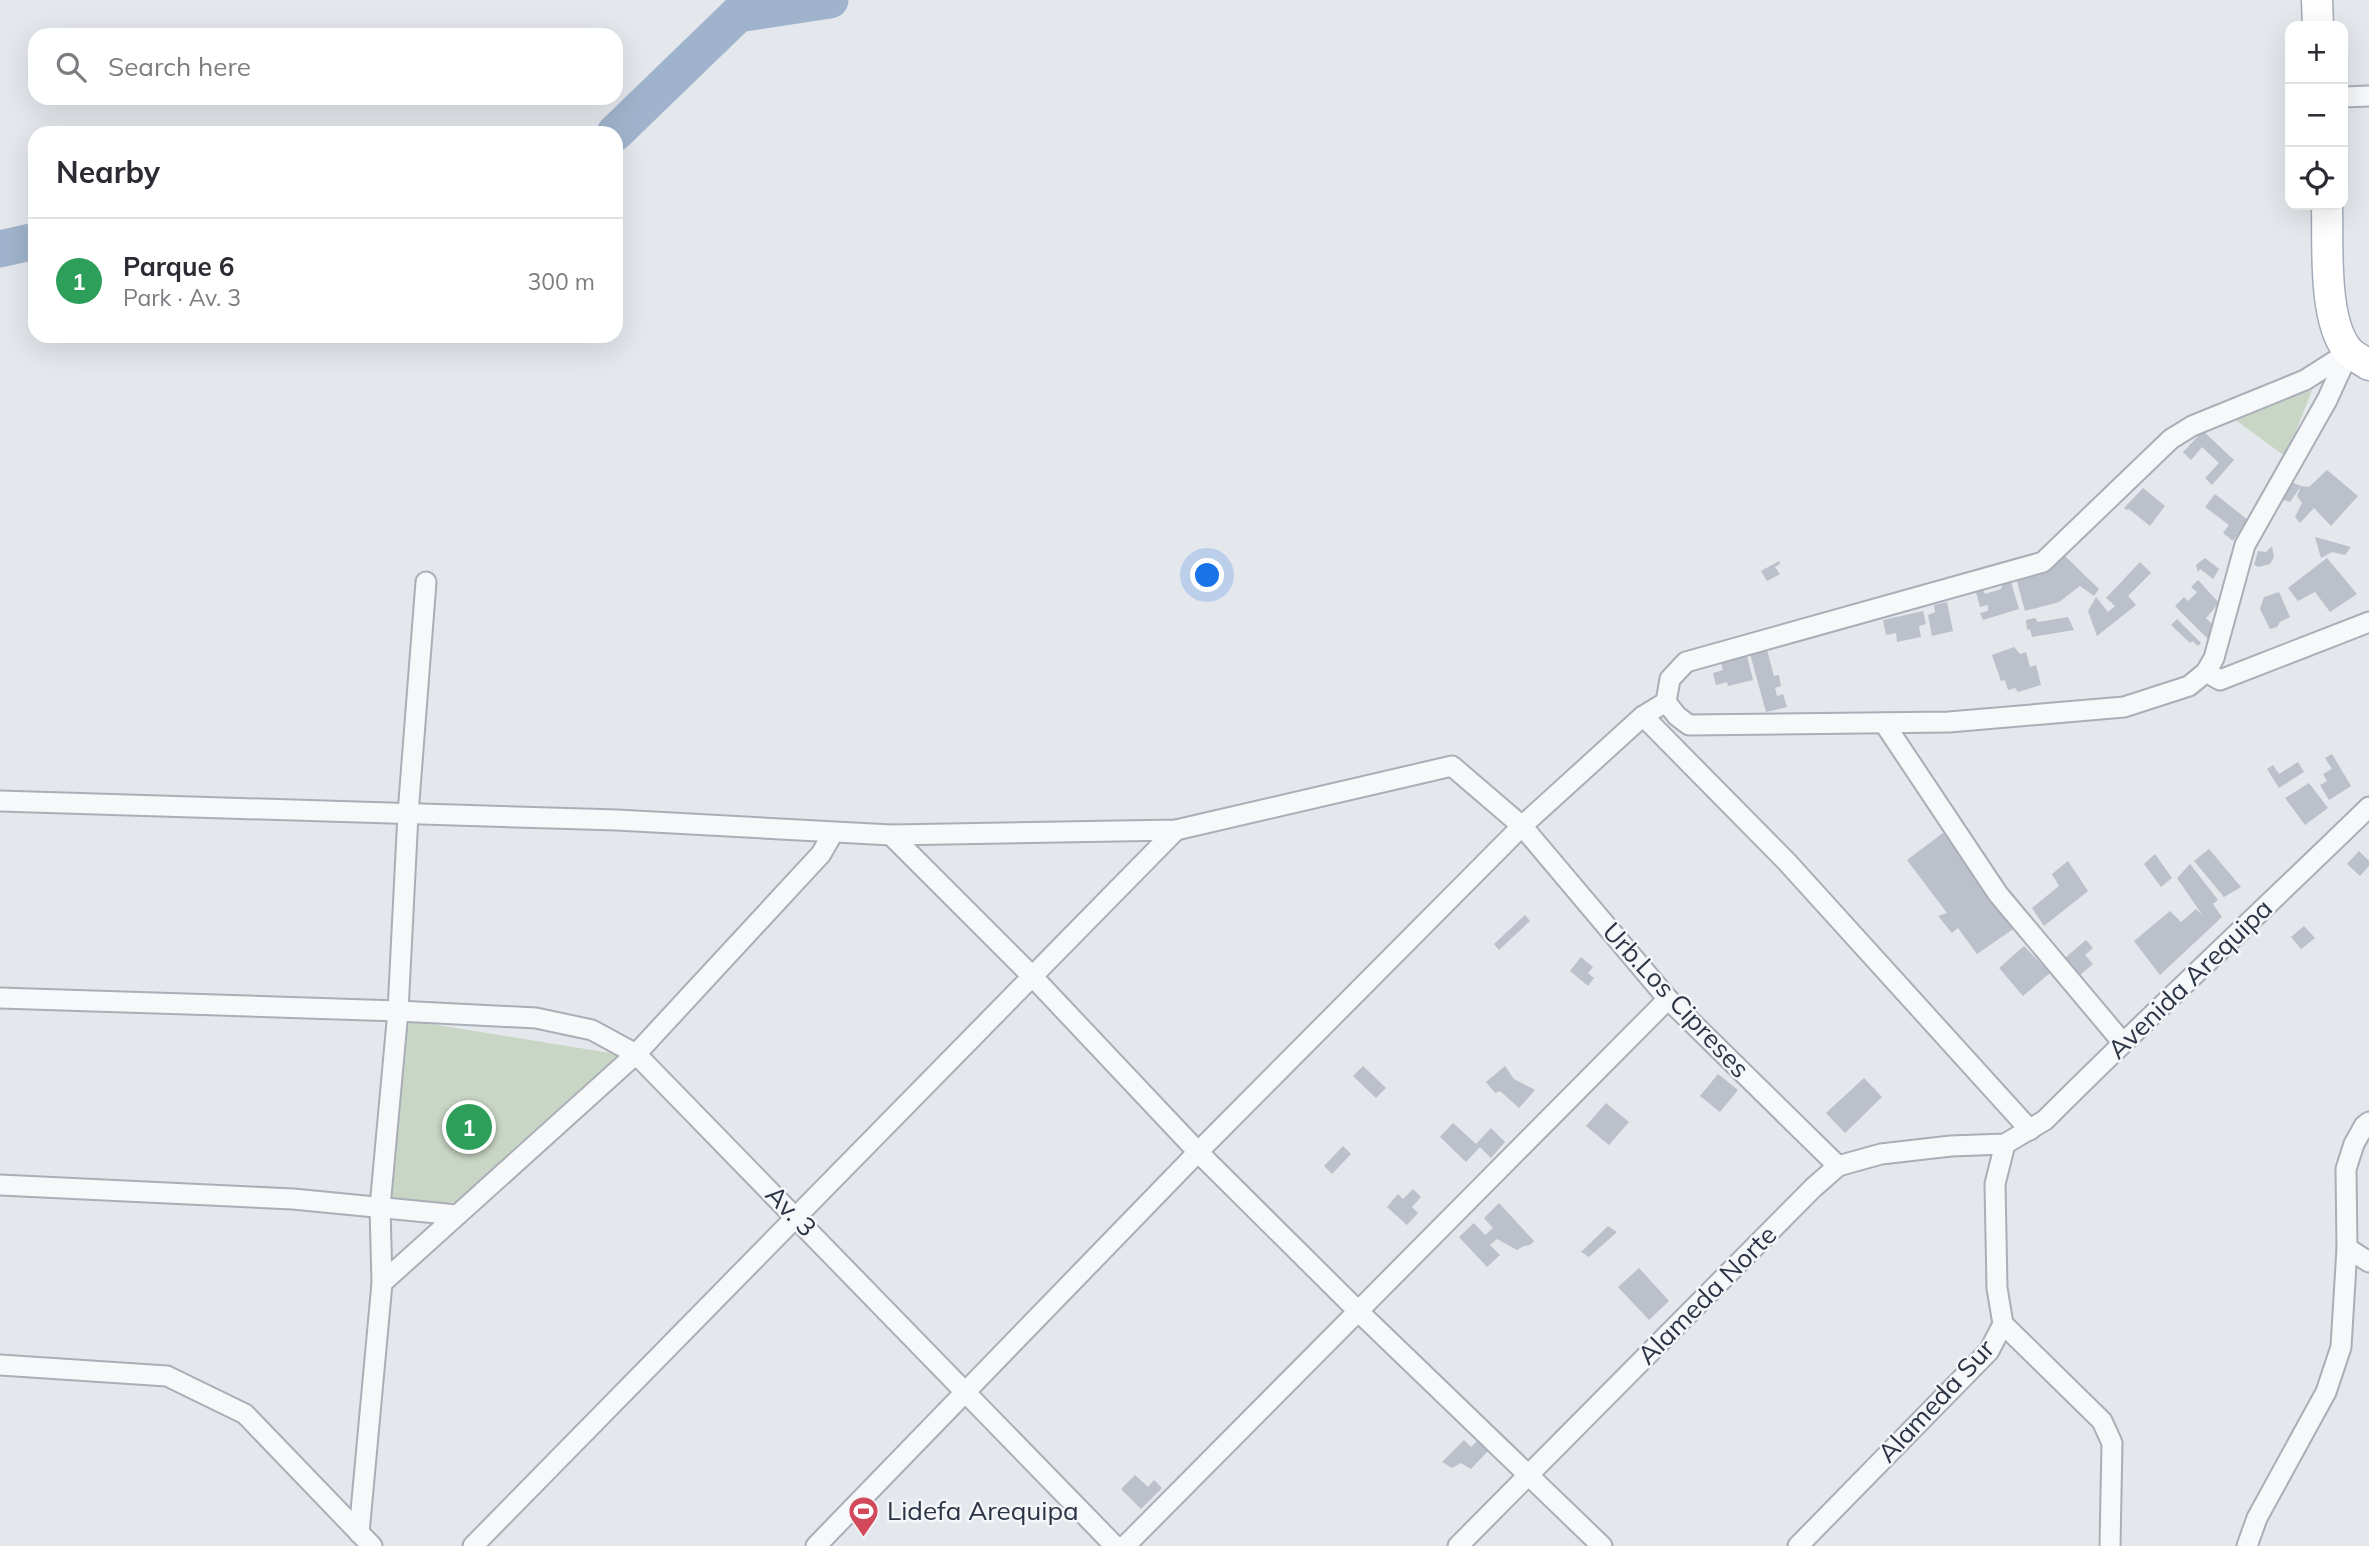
<!DOCTYPE html>
<html lang="en">
<head>
<meta charset="utf-8">
<style>
	body { margin:0; font-family:Mulish,sans-serif; background:#f7f7f7; color:#2b2b33 }
	.controls { position:absolute; right:21px; top:21px; display:grid; overflow:hidden; border-radius:14px; box-shadow:0 7px 28px #0002 }
	.controls button { width:63px; height:63px; display:grid; place-items:center; padding:0; border:0; border-bottom:2px solid #e1e1e2; background:#fff; color:#2b2b33; font:35px sans-serif }
	.you { position:absolute; left:1208px; top:576px; width:24px; height:24px; margin:-18px; border:5px solid #fff; border-radius:50%; background:#1a73e8; box-shadow:0 0 0 10px #1a73e833 }
	.badge { display:grid; place-items:center; width:46px; height:46px; border-radius:50%; background:#7c3aed; color:#fff; font-size:23px; font-weight:700 }
	.pin { position:absolute; translate:-50% -50%; border:4px solid #fff; box-shadow:0 2px 7px #0006 }
	.list { margin:0; padding:0; list-style:none }
	h2 { display:flex; justify-content:space-between; align-items:center; height:91px; margin:0; padding:0 28px; font-size:30px }
	h2 small { font-size:23px; font-weight:400; color:#7c7c81 }
	.list li { display:grid; grid-template-columns:46px 1fr auto; gap:21px; align-items:center; box-sizing:border-box; height:126px; padding:0 28px; border-top:2px solid #e1e1e2 }
	.list b { display:block; font-size:26px; white-space:nowrap }
	.list p { margin:0; font-size:23px; white-space:nowrap; color:#7c7c81 }
	.list em { font-size:23px; font-style:normal; color:#7c7c81 }
	.icon { flex:none; width:38px; height:38px; fill:none; stroke:currentColor; stroke-width:2; stroke-linecap:round; stroke-linejoin:round }
	.map { position:relative; flex:none; width:2369px; height:1546px; overflow:hidden }
	.search { position:absolute; background:#fff; box-shadow:0 7px 28px #0002; left:28px; top:28px; width:595px; height:77px; display:flex; align-items:center; gap:18px; box-sizing:border-box; padding:0 24px; border-radius:21px; color:#7c7c81; font-size:26px }
	.panel { position:absolute; background:#fff; box-shadow:0 7px 28px #0002; left:28px; top:126px; width:595px; height:217px; border-radius:21px }
	.map>svg:first-child { display:block }
	.green { fill:#c9d6c5 }
	.lines { fill:none; stroke-linecap:round; stroke-linejoin:round }
	.river { stroke:#9fb4cc; stroke-width:37 }
	.building { fill:#bbc0ca }
	.street-casing { stroke:#a9aeb7; stroke-width:23 }
	.primary-casing { stroke:#a3abb8; stroke-width:33 }
	.street { stroke:#f7f8fa; stroke-width:19 }
	.primary { stroke:#fff; stroke-width:30 }
	.labels { text-anchor:middle; stroke-width:5; stroke-linejoin:round; paint-order:stroke }
	.street-label { font-size:26px; fill:#2b3445; stroke:#f4f6f9 }
	.poi-label { font-size:26px; fill:#2b3445; stroke:#f4f6f9; text-anchor:start }
</style>
</head>
<body>
<div class="map">
<svg width="2369" height="1546" viewBox="0 0 2369 1546">
	<rect width="100%" height="100%" fill="#e4e7ec"/>
	<g class="green">
		<polygon points="2312,390 2286,457 2233,418"/>
		<polygon points="406,1020 623,1055 457,1202 380,1207 392,1199"/>
	</g>
	<g class="lines">
		<g class="river">
			<polyline points="615,133 738,14 830,0"/>
			<polyline points="0,249 35,241"/>
		</g>
	</g>
	<g class="building">
		<polygon points="2203,431 2234,460 2212,485 2205,478 2219,463 2202,447 2191,460 2183,452"/>
		<polygon points="2327,470 2358,496 2331,526 2314,508 2300,523 2295,517 2302,503 2297,496 2301,486 2309,487"/>
		<polygon points="2284,479 2301,486 2290,502 2276,497"/>
		<polygon points="2143,488 2165,506 2150,526 2129,509 2127,510 2124,508"/>
		<polygon points="2215,494 2248,520 2233,541 2223,533 2229,525 2205,507"/>
		<polygon points="2315,537 2351,547 2345,555 2332,552 2321,558"/>
		<polygon points="2272,546 2274,557 2270,564 2259,567 2254,565 2258,551 2266,552"/>
		<polygon points="2065,556 2099,589 2094,596 2080,586 2059,602 2025,611 2016,578 2050,568"/>
		<polygon points="2205,558 2219,569 2213,579 2200,569 2198,572 2196,565"/>
		<polygon points="2327,558 2357,594 2330,612 2315,592 2298,601 2288,588"/>
		<polygon points="1779,561 1780,564 1775,567 1780,574 1767,581 1761,571"/>
		<polygon points="2140,562 2151,573 2128,596 2136,605 2097,636 2088,611 2096,597 2108,612 2115,606 2106,598"/>
		<polygon points="2198,580 2219,603 2206,618 2215,627 2210,641 2175,606 2184,597 2188,601 2197,592 2191,587"/>
		<polygon points="2011,582 2019,609 1983,620 1980,613 1988,611 1988,605 1980,607 1976,592 1983,590 1985,594 2001,589 2003,584"/>
		<polygon points="2279,592 2290,617 2280,622 2277,627 2270,629 2260,609 2264,597"/>
		<polygon points="1947,602 1953,631 1932,636 1928,615 1935,612 1934,605"/>
		<polygon points="1923,611 1926,624 1919,626 1921,637 1897,642 1896,633 1886,635 1883,620"/>
		<polygon points="2068,617 2074,630 2032,637 2030,629 2027,630 2026,620 2035,618 2038,622"/>
		<polygon points="2177,619 2201,643 2198,646 2193,641 2190,643 2171,625"/>
		<polygon points="2014,647 2020,654 2026,652 2030,667 2036,665 2041,685 2018,692 2015,688 2008,690 2005,680 2001,681 1992,655"/>
		<polygon points="1767,650 1774,676 1779,675 1781,686 1775,688 1777,696 1783,694 1787,707 1766,712 1750,654"/>
		<polygon points="1747,656 1753,680 1728,686 1727,682 1716,685 1713,673 1723,670 1721,663"/>
		<polygon points="2332,754 2351,786 2329,800 2320,785 2327,781 2323,774 2332,769 2325,758"/>
		<polygon points="2298,762 2304,772 2279,788 2267,769 2273,765 2279,774"/>
		<polygon points="2309,783 2328,808 2305,825 2285,798"/>
		<polygon points="1943,833 2019,925 1977,954 1958,928 1952,933 1938,916 1947,913 1907,860"/>
		<polygon points="2209,849 2241,887 2224,897 2194,861"/>
		<polygon points="2359,851 2369,861 2369,866 2360,876 2347,864"/>
		<polygon points="2155,854 2172,878 2161,887 2144,864"/>
		<polygon points="2068,861 2088,891 2044,926 2032,908 2059,886 2052,874"/>
		<polygon points="2190,864 2218,900 2213,904 2222,917 2160,975 2134,941 2170,911 2181,922 2196,909 2203,916 2177,878"/>
		<polygon points="1525,915 1530,921 1499,950 1494,944"/>
		<polygon points="2304,926 2315,938 2301,949 2291,937"/>
		<polygon points="2086,940 2093,948 2085,955 2093,964 2080,975 2065,958"/>
		<polygon points="2024,946 2050,973 2023,996 1999,968"/>
		<polygon points="1581,957 1593,967 1588,973 1594,978 1588,986 1570,971"/>
		<polygon points="1363,1066 1386,1088 1376,1098 1353,1076"/>
		<polygon points="1505,1066 1514,1079 1535,1090 1519,1108 1500,1091 1495,1093 1486,1082"/>
		<polygon points="1718,1074 1738,1090 1720,1112 1700,1096"/>
		<polygon points="1864,1078 1882,1097 1845,1133 1826,1113"/>
		<polygon points="1606,1103 1629,1122 1609,1145 1586,1126"/>
		<polygon points="1453,1123 1476,1144 1491,1128 1505,1142 1491,1158 1480,1147 1466,1162 1440,1137"/>
		<polygon points="1343,1146 1351,1154 1332,1174 1324,1166"/>
		<polygon points="1413,1189 1421,1197 1412,1207 1418,1213 1407,1225 1387,1207 1398,1194 1403,1199"/>
		<polygon points="1499,1203 1534,1241 1530,1245 1524,1246 1517,1250 1497,1239 1490,1245 1500,1255 1487,1267 1459,1237 1474,1223 1485,1235 1493,1228 1484,1218"/>
		<polygon points="1608,1226 1617,1232 1589,1257 1581,1252"/>
		<polygon points="1639,1268 1669,1301 1649,1320 1618,1287"/>
		<polygon points="1464,1440 1471,1447 1478,1440 1489,1450 1471,1469 1461,1463 1452,1468 1442,1462"/>
		<polygon points="1135,1475 1148,1487 1154,1480 1162,1488 1141,1509 1121,1489"/>
	</g>
	<g class="lines">
		<defs>
			<g id="street">
				<polyline points="2343,97 2369,96"/>
				<polygon points="2349,352 2327,400 2245,545 2214,658 2206,672 2189,686 2124,707 1949,722 1689,725 1677,716 1666,702 1670,679 1686,662 2043,562 2171,439 2192,426 2305,380"/>
				<polyline points="2206,672 2220,680 2369,622"/>
				<polyline points="1643,716 1787,862 2030,1130"/>
				<polyline points="1884,723 1998,894 2123,1043"/>
				<polyline points="0,801 617,820 891,835 1176,830 1452,766 1522,826 1668,999 1838,1166"/>
				<polyline points="891,835 1032,976 1198,1152 1359,1312 1602,1546"/>
				<polyline points="0,998 398,1011 536,1018 592,1030 636,1054 1115,1546"/>
				<polyline points="0,1185 293,1199 457,1215"/>
				<polyline points="2347,1248 2369,1262"/>
				<polyline points="382,1283 636,1054 821,854 833,833"/>
				<polyline points="2003,1324 2102,1421 2112,1443 2110,1546"/>
				<polyline points="0,1365 167,1376 245,1414 372,1546"/>
				<polyline points="359,1533 382,1283 380,1207 398,1011 408,814 426,582"/>
				<polyline points="473,1546 1176,830"/>
				<polyline points="816,1546 1198,1152 1522,826 1643,716 1666,702"/>
				<polyline points="1125,1546 1668,999"/>
				<path d="M1458 1546 1813 1188 1838 1166 1881 1154 1951 1146 2005 1144 2045 1120C2151 1014 2261 912 2369 807"/>
				<polyline points="1798,1546 1989,1351 2003,1324 1997,1288 1995,1184 2005,1144"/>
				<polyline points="2247,1546 2257,1518 2326,1392 2341,1347 2347,1248 2346,1169 2354,1144 2364,1126 2369,1122"/>
			</g>
			<g id="primary">
				<polyline points="2317,0 2318,26"/>
				<path d="M2327 205C2328 243 2323 319 2347 349 2352 356 2362 360 2369 365"/>
			</g>
		</defs>
		<use href="#street" class="street-casing"/>
		<use href="#primary" class="primary-casing"/>
		<use href="#street" class="street"/>
		<use href="#primary" class="primary"/>
	</g>
	<defs>
		<symbol id="stadium-pin" viewBox="-11 -11 22 30"><path d="M0 17L-7.5 6A9.5 9.5 0 1 1 7.5 6Z" fill="#d1495b" stroke="#f4f6f9"/><path d="M0-5a6.5 5 0 1 0 0 10a6.5 5 0 1 0 0-10ZM-3.5-1.8h7v3.6h-7Z" fill="#fff"/></symbol>
	</defs>
	<g fill-rule="evenodd">
		<use href="#stadium-pin" x="846" y="1494" width="35" height="47"/>
	</g>
	<g class="labels">
		<g class="street-label">
			<text transform="translate(2190 979) rotate(-44)" y="9">Avenida Arequipa</text>
			<text transform="translate(1676 1000) rotate(47)" y="9">Urb.Los Cipreses</text>
			<text transform="translate(791 1211) rotate(46)" y="9">Av. 3</text>
			<text transform="translate(1707 1295) rotate(-45)" y="9">Alameda Norte</text>
			<text transform="translate(1936 1401) rotate(-47)" y="9">Alameda Sur</text>
		</g>
		<g class="poi-label">
			<text x="887" y="1520">Lidefa Arequipa</text>
		</g>
	</g>
</svg>
<div class="controls">
<button>+</button>
<button>−</button>
<button><svg class="icon" aria-label="locate" viewBox="0 0 24 24"><circle cx="12" cy="12" r="6"/><path d="M12 2v4M12 18v4M2 12h4M18 12h4"/></svg></button>
</div>
<div class="you"></div>
<div class="pin badge" style="left:469px;top:1127px;background:#2e9e5b">1</div>
<div class="search"><svg class="icon" aria-label="search" viewBox="0 0 24 24"><circle cx="10" cy="10" r="6"/><path d="M15 15l6 6"/></svg>Search here</div>
<section class="panel">
<h2>Nearby<small></small></h2>
<ul class="list">
<li><span class="badge" style="background:#2e9e5b">1</span><div><b>Parque 6</b><p>Park · Av. 3</p></div><em>300 m</em></li>
</ul>
</section>
</div>
</body>
</html>
